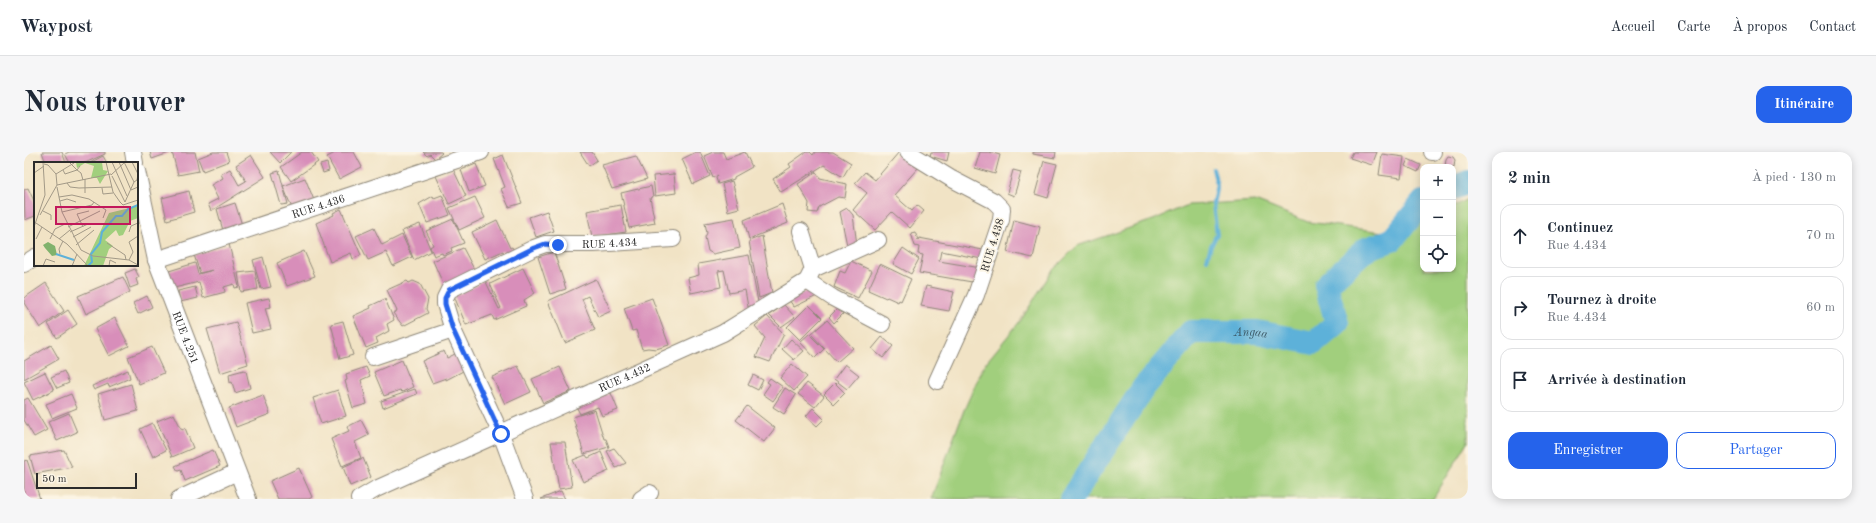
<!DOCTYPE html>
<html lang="fr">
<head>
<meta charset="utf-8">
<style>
	body { margin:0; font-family:"Old Standard TT",serif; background:#f6f6f7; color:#1f2937 }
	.controls { position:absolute; right:12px; top:12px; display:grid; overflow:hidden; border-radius:8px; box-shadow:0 2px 10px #0003 }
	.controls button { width:36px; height:36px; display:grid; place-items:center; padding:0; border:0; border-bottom:1px solid #e0e1e3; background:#fff; color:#1f2937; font:20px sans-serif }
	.scale { position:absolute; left:12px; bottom:10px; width:101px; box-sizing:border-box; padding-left:4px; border:2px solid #2b2b2b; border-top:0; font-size:11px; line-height:14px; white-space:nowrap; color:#2b2b2b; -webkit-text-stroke:3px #fcf5e5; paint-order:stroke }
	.stop { position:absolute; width:12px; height:12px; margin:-9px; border:3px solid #2563eb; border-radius:50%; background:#fff }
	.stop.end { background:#2563eb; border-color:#fff; box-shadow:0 1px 4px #0008 }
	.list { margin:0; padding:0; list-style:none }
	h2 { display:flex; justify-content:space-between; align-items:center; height:52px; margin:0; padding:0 16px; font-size:17px }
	h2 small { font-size:13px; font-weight:400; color:#747a83 }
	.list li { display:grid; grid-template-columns:26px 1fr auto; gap:12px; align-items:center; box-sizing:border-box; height:64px; margin:0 8px 8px; padding:0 8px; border:1px solid #e0e1e3; border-radius:12px }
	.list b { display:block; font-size:15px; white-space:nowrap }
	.list p { margin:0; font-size:13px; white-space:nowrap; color:#747a83 }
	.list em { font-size:13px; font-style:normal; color:#747a83 }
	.actions { display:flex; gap:8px; padding:12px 16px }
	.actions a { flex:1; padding:9px 0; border:1px solid #2563eb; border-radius:12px; text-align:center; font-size:14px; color:#2563eb }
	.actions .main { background:#2563eb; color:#fff }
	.icon { flex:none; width:22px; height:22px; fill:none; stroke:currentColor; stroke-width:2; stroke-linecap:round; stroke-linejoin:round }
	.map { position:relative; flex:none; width:1444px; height:347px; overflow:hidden; border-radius:12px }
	header { display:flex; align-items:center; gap:24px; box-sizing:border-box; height:56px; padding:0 20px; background:#fff; border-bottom:1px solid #e0e1e3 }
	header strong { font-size:19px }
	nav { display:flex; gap:22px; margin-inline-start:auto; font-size:14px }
	.intro { display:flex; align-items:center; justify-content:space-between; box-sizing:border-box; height:96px; padding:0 24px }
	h1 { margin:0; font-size:28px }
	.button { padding:10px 18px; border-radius:12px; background:#2563eb; color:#fff; font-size:14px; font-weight:700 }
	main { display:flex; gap:24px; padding:0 24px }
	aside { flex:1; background:#fff; border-radius:12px; box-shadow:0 2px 10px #0003 }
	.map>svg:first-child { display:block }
	.green { fill:#a1cf7d; stroke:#667d54 }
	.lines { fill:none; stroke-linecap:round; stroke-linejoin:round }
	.stream { stroke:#5db1d9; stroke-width:4 }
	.river { stroke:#5db1d9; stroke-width:24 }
	.building { fill:#d88eba }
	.street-casing { stroke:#8e8778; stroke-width:18 }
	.street { stroke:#fff; stroke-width:16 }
	.route { stroke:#2563eb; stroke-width:5 }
	.labels { text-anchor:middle; stroke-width:3.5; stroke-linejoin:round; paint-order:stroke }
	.street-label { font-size:11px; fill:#2b2b2b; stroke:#fcf5e5 }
	.water-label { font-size:12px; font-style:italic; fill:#3c5a68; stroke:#fcf5e5 }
	.inset-river { fill:none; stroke:#5db1d9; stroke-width:2 }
	.inset-road { fill:none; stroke:#a29987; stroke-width:1 }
	.view { fill:#c2185b; fill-opacity:0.15; stroke:#c2185b; stroke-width:2 }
	.inset-edge { fill:none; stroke:#2b2b2b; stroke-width:2 }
</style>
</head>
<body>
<header>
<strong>Waypost</strong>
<nav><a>Accueil</a><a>Carte</a><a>À propos</a><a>Contact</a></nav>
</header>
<div class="intro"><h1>Nous trouver</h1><a class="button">Itinéraire</a></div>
<main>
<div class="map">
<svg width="1444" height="347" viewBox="0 0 1444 347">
	<rect width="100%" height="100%" fill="#fcf5e5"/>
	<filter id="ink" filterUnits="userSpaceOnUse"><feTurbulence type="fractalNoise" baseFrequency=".025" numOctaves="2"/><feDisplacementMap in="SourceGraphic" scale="8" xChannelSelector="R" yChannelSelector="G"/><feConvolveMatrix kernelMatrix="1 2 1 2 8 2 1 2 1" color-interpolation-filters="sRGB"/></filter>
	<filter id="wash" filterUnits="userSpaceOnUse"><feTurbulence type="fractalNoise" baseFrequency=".012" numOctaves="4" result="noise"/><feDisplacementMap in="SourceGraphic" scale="16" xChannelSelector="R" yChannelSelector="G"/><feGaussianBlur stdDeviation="0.9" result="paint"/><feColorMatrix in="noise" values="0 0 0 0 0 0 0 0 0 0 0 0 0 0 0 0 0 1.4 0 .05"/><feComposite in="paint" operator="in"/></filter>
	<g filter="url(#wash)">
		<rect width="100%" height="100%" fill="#f1e3c5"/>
		<polygon class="green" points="1444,47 1444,290 1409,347 907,347 940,258 960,213 997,168 1028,119 1053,94 1129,68 1164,53 1231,49 1284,70 1359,80 1399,67 1399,117 1429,117 1429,55"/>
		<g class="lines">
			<polyline class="stream" points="1183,107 1187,94 1193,82 1189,52 1193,32 1189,17"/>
			<g class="river">
				<polyline points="1429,36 1444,30"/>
				<path id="s1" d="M1047 347 1120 235 1167 180H1233L1290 191 1313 171 1302 133 1342 97 1368 88 1399 50"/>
			</g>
		</g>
		<g id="blocks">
			<g class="building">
				<polygon points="18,0 38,0 42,11 22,11"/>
				<polygon points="45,0 81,0 81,2 61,11 46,11 41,2"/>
				<polygon points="126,0 148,0 128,7"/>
				<polygon points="148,0 171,0 175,19 154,23"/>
				<polygon points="189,0 202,0 205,9 179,19 174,6"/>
				<polygon points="246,0 267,0 256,11"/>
				<polygon points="278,0 287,0 294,10 267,29 257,15"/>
				<polygon points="313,0 330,0 338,15 315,27 303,5"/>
				<polygon points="399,0 417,0 418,1 411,7 406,2 403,4"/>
				<polygon points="556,0 568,0 573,8 565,14"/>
				<polygon points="672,0 676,0 686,24 669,32 658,7"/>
				<polygon points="689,0 699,0 702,7 721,0 728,15 710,25 710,27 694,32 692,26 694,23 689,26 680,4"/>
				<polygon points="782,0 786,0 789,3 791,0 809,0 827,11 819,25 800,13 757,40 749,27 767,15 765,12"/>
				<polygon points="875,0 894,16 870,43 888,59 893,53 900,59 886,76 868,60 851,78 829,58 843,41 831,31 841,20 851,28"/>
				<polygon points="907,0 925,0 923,9 906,4"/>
				<polygon points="956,0 965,0 976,3 971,22 951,16"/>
				<polygon points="1009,0 1032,0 1031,6 1009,2"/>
				<polygon points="1329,0 1353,0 1348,13 1326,6"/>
				<polygon points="1358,2 1380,5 1377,26 1355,23"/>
				<polygon points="227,3 241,25 187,59 184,52 194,47 187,33 199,26 197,22 206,17 215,33 222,29 212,13"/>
				<polygon points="479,3 498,51 485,55 477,37 481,35 470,7"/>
				<polygon points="79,4 83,11 66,11"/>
				<polygon points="612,4 623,27 588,37 578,13"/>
				<polygon points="1424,4 1429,5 1431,8 1430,15 1421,15 1422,7"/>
				<polygon points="1384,7 1397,13 1394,20 1381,14"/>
				<polygon points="1020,9 1033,12 1024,46 1011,42"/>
				<polygon points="303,11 305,19 299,21 296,13"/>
				<polygon points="452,12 461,34 445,40 437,18"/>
				<polygon points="429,17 442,44 425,52 412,24"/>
				<polygon points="989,18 997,20 990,44 983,41"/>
				<polygon points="255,19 264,52 257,53 248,21"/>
				<polygon points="792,20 796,26 823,32 821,46 814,45 795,55 793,61 784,60 785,51 774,32"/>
				<polygon points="650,22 652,41 631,44 629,24"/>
				<polygon points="281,26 292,53 270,61 259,34"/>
				<polygon points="708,29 715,56 704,59 698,32"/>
				<polygon points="627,34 629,45 626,46 631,71 605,76 597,41"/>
				<polygon points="4,36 11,51 11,64 1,68 0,38"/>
				<polygon points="165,39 170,60 143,68 138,46"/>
				<polygon points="418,43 426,63 403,71 395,52 409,44 410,46"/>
				<polygon points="451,45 461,66 435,78 425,56"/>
				<polygon points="211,51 219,76 200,82 193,57"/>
				<polygon points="758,52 764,71 725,87 720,68"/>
				<polygon points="597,53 602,80 568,85 563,59"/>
				<polygon points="823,56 829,63 833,93 824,98 816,60"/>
				<polygon points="317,57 337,103 329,107 327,101 306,110 292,71 310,63 309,61"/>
				<polygon points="523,59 530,79 512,85 505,65"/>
				<polygon points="710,66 716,96 689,102 684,99 681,85 683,81 681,71"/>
				<polygon points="429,67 440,91 427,96 428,99 419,103 418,101 410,104 406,95 409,93 402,79"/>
				<polygon points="473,68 486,96 488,95 491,101 482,106 479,99 461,107 448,80"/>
				<polygon points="990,68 1016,75 1009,106 983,100"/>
				<polygon points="396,72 407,99 390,108 378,79"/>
				<polygon points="350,76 358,93 378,83 388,105 369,114 362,100 344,108 332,84"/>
				<polygon points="891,80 894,88 895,86 959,98 958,107 917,99 915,109 957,116 954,131 895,121 899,103 894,102 895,95 891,94 887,81"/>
				<polygon points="738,84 748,141 735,146 725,89"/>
				<polygon points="205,92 215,135 211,136 210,132 200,135 201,140 179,146 175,130 150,136 145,119 171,111 174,122 189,118 176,121 170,103"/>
				<polygon points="439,96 452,121 420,134 409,109"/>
				<polygon points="879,96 895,107 887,122 869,112"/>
				<polygon points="280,99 291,124 263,134 253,111"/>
				<polygon points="530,100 542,137 526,142 514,105"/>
				<polygon points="725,103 734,150 724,155 721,138 705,141 700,118 694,119 697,135 667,141 664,126 675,123 674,112"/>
				<polygon points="239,105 247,135 237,137 229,108"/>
				<polygon points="827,109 848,119 834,146 810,135 816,119 821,121"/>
				<polygon points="856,112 887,127 877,149 875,148 874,150 863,145 862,146 844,138"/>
				<polygon points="499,116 511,141 500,148 502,154 470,168 468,163 442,173 430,144 454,133 454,131 461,128 475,157 477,156 466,132"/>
				<polygon points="111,117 115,125 112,127 114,133 106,136 101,121"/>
				<polygon points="231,119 234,137 217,140 214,121"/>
				<polygon points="99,125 106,140 62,162 54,144"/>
				<polygon points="572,127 587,159 574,165 564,144 558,147 571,178 541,191 524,149"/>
				<polygon points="383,129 385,131 389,129 396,132 404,147 402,157 404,161 379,174 369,161 373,159 363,138"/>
				<polygon points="22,131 40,159 16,176 0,151 0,146"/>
				<polygon points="902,134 930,140 925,159 897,154"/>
				<polygon points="171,135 174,146 156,150 154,139"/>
				<polygon points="786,137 795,143 770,155 765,148"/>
				<polygon points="123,144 128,155 114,162 109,151"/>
				<polygon points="245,146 247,155 241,156 247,177 228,181 221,151"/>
				<polygon points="628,146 645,193 632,197 624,196 618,197 612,178 608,179 600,156"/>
				<polygon points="361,147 370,168 363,172 365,179 352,186 354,191 342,196 329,164 347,156 346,154"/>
				<polygon points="760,153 771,165 757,175 745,163"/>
				<polygon points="785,153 798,166 776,188 763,175"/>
				<polygon points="814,156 819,162 810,171 805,165"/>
				<polygon points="44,158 53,172 33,186 24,172"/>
				<polygon points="743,164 760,182 746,210 732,205 741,186 731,174"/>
				<polygon points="91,166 105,194 85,204 71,177"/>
				<polygon points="803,168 829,196 813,210 787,182"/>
				<polygon points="319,169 329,203 316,207 307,172"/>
				<polygon points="212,170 224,212 196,221 183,177"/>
				<polygon points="785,182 800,197 791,206 776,190"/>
				<polygon points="858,185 869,194 859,206 848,197"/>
				<polygon points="767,187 780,199 770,208 758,197"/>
				<polygon points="27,193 35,207 0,227 0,209"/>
				<polygon points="128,195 140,221 115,232 104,205"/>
				<polygon points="420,199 423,206 433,201 441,218 422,228 422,226 408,231 398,209"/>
				<polygon points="378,208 389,235 378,240 376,238 360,244 350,220"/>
				<polygon points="768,212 783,225 770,239 756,226"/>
				<polygon points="821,212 835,223 823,237 810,227"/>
				<polygon points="494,214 507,240 481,252 468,225"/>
				<polygon points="342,215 346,224 337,228 343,252 329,256 321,229 323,228 322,222"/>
				<polygon points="536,215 547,239 519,251 508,227"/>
				<polygon points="104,218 106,226 85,235 84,232 70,238 68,234"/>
				<polygon points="220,218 222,219 226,236 211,241 208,230 206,231 205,222"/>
				<polygon points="40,219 45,231 33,236 27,225"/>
				<polygon points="21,220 30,238 9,248 0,230"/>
				<polygon points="729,223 739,228 734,238 724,233"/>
				<polygon points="746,226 759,235 749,249 739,242 746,232 743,230"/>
				<polygon points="783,231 800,244 791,255 774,242"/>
				<polygon points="811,231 821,241 810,252 800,242"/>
				<polygon points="107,232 114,259 81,268 74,242"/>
				<polygon points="761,236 772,243 760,262 749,255"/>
				<polygon points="391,237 393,242 359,256 357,249"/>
				<polygon points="314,238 322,264 297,272 289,246"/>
				<polygon points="587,241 594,258 578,264 574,255 556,262 552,254"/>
				<polygon points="47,242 53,256 28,266 22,252"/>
				<polygon points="239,243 246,262 212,275 205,256"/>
				<polygon points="4,246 23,278 10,285 0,268 0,248"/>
				<polygon points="723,254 751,276 740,290 712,268"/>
				<polygon points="789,256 800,267 793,274 782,264"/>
				<polygon points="571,258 580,287 582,287 585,295 560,302 549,265"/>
				<polygon points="45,261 53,280 33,289 24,270"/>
				<polygon points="150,262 158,278 161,276 169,296 148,305 133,269"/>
				<polygon points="337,268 345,283 331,290 337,306 318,314 307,287 325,279 323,275"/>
				<polygon points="128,271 142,298 129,305 116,277"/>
				<polygon points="527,290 541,290 548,335 535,337"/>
				<polygon points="590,296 602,311 592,316 583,299"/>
				<polygon points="40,298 48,315 11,322 6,304"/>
				<polygon points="189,298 196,314 161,329 157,318 154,319 151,314"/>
				<polygon points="577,300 585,319 559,330 549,308 562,303 564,306"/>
				<polygon points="339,306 347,325 326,334 319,315"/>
				<polygon points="3,308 16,347 0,347 0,309"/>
				<polygon points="275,316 288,345 285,347 254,347 246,329"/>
				<polygon points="537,339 541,347 517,347"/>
			</g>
		</g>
	</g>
	<g filter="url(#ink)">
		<use href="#blocks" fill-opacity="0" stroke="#8e8778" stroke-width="1"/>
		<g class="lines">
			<defs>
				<g id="street">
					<polyline points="109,0 111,11"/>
					<polyline points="884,0 926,26 970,49 978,57 977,68 952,143 913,229"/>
					<polyline points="1408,0 1409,0"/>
					<path id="s2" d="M113 19 132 108 224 347"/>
					<polyline points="777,79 789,117"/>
					<path id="s3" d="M132 108 457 0"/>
					<polyline points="0,112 11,105"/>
					<polyline points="783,129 809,146 858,172"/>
					<polyline points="349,205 429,178"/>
					<polyline points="155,347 213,320"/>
					<path id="s4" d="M335 347 352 337 699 181 783 129 789 117 854 88"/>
					<path id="s5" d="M501 347 477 282 429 178 421 152V146L425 138 510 96 521 92H570L649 87"/>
					<polyline points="617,347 626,341"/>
				</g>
			</defs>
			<use href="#street" class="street-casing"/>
			<use href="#street" class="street"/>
		</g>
	</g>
	<g class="lines" filter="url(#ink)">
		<polyline class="route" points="477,282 429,178 421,152 421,146 425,138 510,96 521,92 534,93"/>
	</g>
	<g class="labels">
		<g class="street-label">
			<text dy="4" stroke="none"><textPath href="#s3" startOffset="171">RUE 4.436</textPath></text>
			<text dy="4" stroke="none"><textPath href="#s5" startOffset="397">RUE 4.434</textPath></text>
			<text transform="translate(968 93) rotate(-73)" y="4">RUE 4.438</text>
			<text dy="4" stroke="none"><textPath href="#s2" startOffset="174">RUE 4.251</textPath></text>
			<text dy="4" stroke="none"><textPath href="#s4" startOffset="292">RUE 4.432</textPath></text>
		</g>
		<g class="water-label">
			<text dy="4" stroke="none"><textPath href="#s1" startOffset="266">Angaa</textPath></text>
		</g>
	</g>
	<g transform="translate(10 10)">
		<rect width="104" height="104" fill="#f1e3c5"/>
		<path d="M42 0H68L69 8 74 9 66 22 63 16H57L60 4 51 1 43 6ZM104 44V56L96 59 89 73 85 74 82 68 71 78 79 84 75 87 69 104H50L75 51Z" fill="#a1cf7d"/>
		<path d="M14 80 21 84 23 93 18 94 11 86 9 83Z" fill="#80b26c"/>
		<path class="inset-river" d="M22 92 40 98M54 104 58 100 57 92 66 81 68 70 82 54H88L94 47 104 43"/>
		<path class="inset-road" d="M35 0 43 8 46 4M72 0 79 30 86 40 89 43 104 38M78 0 93 34M85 0 97 28 104 25M90 0 100 20M29 8 31 12 43 8 47 11 49 18M0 11 10 4M22 12 40 1M77 13 91 0M78 14 91 40M51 17V31M33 21 36 25 45 26 78 25M23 23 77 12M23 25 28 50 47 88 59 94 95 98 104 103M68 26 69 32 79 31M25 35 38 33 55 37 72 48 69 56M26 39 33 37 42 40M91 40 100 20 103 18 104 12 98 0M9 49 17 53V58M28 50 58 43 60 40M6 53 23 23 22 12 14 3 10 2M2 61 33 82 54 104M0 65 11 33 9 0M34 65 66 49M49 65 43 52 55 49M36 70 54 62M95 70 97 64 104 61M39 75 57 65M2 77 8 65M16 77 21 67 33 61M25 77 36 68M73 81 91 93 92 98M42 83 60 68M26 92 25 87 29 79M95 98 99 90 95 80 104 74M9 104 12 97 21 100M38 104 43 92M75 104 76 98 82 101"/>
		<path class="view" d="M22 45H96V62H22Z"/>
		<rect width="104" height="104" class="inset-edge"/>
	</g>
</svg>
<div class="controls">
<button>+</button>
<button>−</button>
<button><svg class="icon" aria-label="locate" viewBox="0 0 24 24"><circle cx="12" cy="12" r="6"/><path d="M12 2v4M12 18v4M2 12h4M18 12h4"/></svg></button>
</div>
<div class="scale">50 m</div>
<div class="stop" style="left:477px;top:282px"></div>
<div class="stop end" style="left:534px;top:93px"></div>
</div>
<aside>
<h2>2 min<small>À pied · 130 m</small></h2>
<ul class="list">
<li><svg class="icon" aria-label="ahead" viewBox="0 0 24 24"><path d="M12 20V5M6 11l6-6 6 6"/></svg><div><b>Continuez</b><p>Rue 4.434</p></div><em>70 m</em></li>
<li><svg class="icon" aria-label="right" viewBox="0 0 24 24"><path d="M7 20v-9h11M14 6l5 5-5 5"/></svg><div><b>Tournez à droite</b><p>Rue 4.434</p></div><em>60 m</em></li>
<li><svg class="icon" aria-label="arrive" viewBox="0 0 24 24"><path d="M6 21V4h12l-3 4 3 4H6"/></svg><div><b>Arrivée à destination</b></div></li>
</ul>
<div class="actions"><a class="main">Enregistrer</a><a>Partager</a></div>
</aside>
</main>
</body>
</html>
